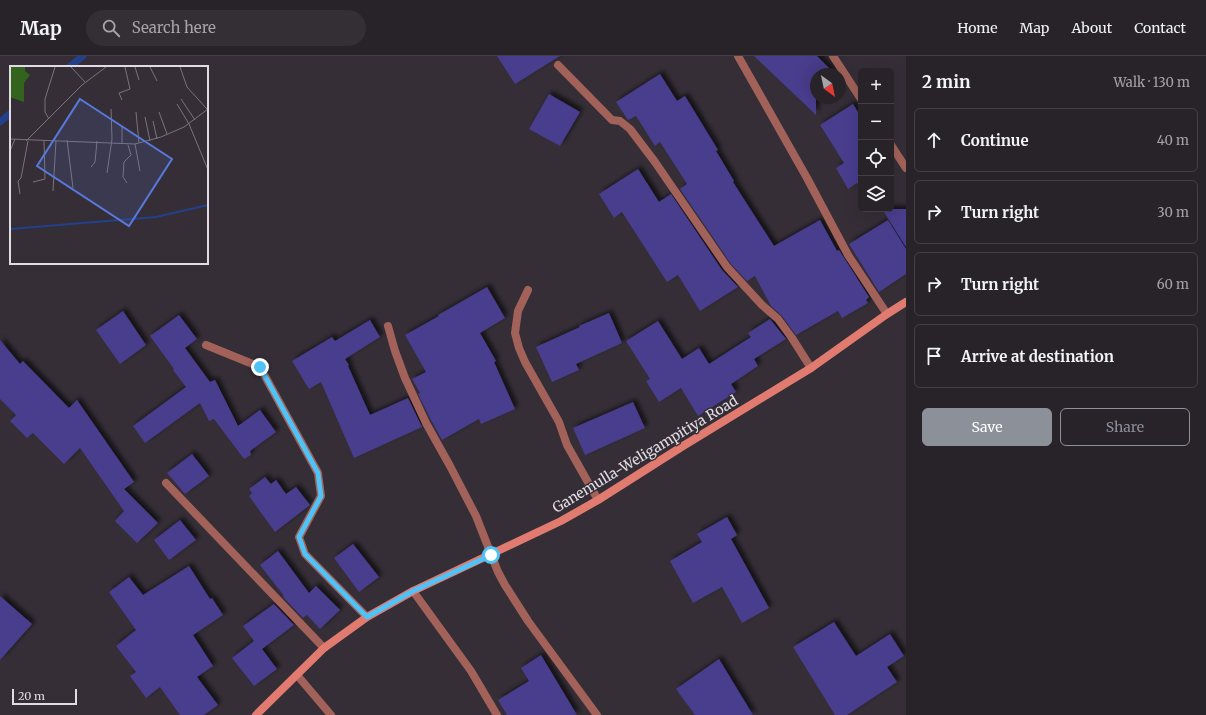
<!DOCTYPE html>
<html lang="en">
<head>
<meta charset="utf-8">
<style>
	body { margin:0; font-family:Merriweather,serif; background:#342f35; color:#f1f3f6 }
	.controls { position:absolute; right:12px; top:12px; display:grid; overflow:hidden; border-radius:6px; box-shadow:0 4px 16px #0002 }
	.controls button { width:36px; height:36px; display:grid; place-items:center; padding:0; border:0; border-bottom:1px solid #443f46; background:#282229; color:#f1f3f6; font:20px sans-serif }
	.compass { position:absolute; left:810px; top:12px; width:36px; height:36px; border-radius:50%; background:#282229; box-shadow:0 4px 16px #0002; rotate:147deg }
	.scale { position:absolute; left:12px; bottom:10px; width:65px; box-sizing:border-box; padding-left:4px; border:2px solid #e0dce2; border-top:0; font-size:11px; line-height:14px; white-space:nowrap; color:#e0dce2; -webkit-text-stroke:3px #352e37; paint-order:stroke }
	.stop { position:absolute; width:12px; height:12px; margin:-9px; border:3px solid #4fc3f7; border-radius:50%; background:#fff }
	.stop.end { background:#4fc3f7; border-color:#fff; box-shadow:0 1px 4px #0008 }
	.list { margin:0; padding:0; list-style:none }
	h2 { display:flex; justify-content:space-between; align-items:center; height:52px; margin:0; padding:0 16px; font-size:17px }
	h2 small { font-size:13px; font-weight:400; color:#a5a4a8 }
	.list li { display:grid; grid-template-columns:26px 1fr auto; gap:12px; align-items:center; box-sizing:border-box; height:64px; margin:0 8px 8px; padding:0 8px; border:1px solid #443f46; border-radius:6px }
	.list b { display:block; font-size:15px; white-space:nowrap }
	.list em { font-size:13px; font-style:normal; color:#a5a4a8 }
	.actions { display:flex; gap:8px; padding:12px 16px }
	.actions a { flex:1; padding:9px 0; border:1px solid #8c9099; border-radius:6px; text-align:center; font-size:14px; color:#8c9099 }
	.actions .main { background:#8c9099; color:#fff }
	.icon { flex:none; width:22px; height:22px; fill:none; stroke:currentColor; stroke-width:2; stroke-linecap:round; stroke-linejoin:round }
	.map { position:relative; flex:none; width:906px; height:659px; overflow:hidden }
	header { display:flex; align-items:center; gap:24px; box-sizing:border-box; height:56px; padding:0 20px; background:#282229; border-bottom:1px solid #443f46 }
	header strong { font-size:19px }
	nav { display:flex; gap:22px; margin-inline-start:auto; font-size:14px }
	.search { width:280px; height:36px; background:#342f35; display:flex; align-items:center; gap:10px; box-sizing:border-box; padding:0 14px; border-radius:22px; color:#a5a4a8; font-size:15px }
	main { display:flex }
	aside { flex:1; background:#282229 }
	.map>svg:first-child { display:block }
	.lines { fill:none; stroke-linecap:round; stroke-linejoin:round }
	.stream { stroke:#23418b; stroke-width:7 }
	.building { fill:#493c8d; filter:url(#shadow) }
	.street { stroke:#a26259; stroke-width:8 }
	.secondary { stroke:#e17b6f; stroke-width:8 }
	.route { stroke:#4fc3f7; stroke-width:5 }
	.labels { text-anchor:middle; stroke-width:3; stroke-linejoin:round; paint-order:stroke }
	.street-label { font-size:14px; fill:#e0dce2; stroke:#352e37 }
	.inset-river { fill:none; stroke:#23418b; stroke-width:2 }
	.inset-road { fill:none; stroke:#79747b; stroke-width:1 }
	.view { fill:#5879db; fill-opacity:0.15; stroke:#5879db; stroke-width:2 }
	.inset-edge { fill:none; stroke:#e0dce2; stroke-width:2 }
</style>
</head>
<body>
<header>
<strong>Map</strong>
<div class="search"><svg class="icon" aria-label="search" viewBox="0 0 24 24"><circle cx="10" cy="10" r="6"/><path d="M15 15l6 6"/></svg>Search here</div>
<nav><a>Home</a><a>Map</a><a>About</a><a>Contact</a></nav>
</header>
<main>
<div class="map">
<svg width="906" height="659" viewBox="0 0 906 659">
	<defs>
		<filter id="shadow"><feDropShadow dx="3.5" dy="-3.5" stdDeviation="2" flood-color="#0009"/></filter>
	</defs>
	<rect width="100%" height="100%" fill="#352e37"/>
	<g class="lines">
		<g class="stream">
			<polyline points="69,11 83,0"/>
			<polyline points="0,66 11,57"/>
		</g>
	</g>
	<g class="building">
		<polygon points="497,0 560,0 515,28"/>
		<polygon points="754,0 817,0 835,18 816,18 816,59"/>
		<polygon points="660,18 677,45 685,40 718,94 716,95 734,125 733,126 774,190 820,164 837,195 839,194 869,241 866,244 868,247 842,262 838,255 796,279 782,260 771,250 755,220 747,225 731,208 680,133 687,128 660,86 655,90 636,60 628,64 616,46"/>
		<polygon points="549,38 580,56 560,90 529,73"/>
		<polygon points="853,48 861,61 861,134 857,127 848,133 836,112 844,107 820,69"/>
		<polygon points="638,113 659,146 671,138 722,214 738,231 700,255 678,219 667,226 622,156 614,162 599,138"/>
		<polygon points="882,153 906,153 906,191"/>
		<polygon points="888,164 906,193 906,218 879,236 849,188"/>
		<polygon points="487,231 505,262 480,277 496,305 494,306 515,353 481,368 479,363 442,384 431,364 418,338 420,337 412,323 426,316 405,279 439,260 438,259"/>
		<polygon points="123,255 146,289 120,308 96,274"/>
		<polygon points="609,257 622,287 576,308 579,314 552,326 536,291 580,271 579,270"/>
		<polygon points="179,259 197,283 185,292 210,326 215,324 238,370 260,354 276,376 250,395 251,399 244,403 214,363 209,365 200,347 145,387 133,370 186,331 173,314 174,313 150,280"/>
		<polygon points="770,263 786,283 754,303 758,310 731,328 736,336 698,360 681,332 659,346 646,325 650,323 626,285 658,265 682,303 699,292 709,308 751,281 748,277"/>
		<polygon points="370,264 380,281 345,303 349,309 348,310 370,359 408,342 422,371 354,402 321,326 309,333 292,305 332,281 335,285"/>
		<polygon points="0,284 20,308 23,305 69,352 77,344 134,426 124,433 158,467 137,487 115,465 124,455 80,392 64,408 33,377 27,382 10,365 16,359 0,343"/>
		<polygon points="633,346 645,372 585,399 573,372"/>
		<polygon points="192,398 209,420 185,438 167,417"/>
		<polygon points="265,421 271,428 276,424 286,438 296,431 310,449 275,476 249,440 252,437 249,433"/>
		<polygon points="727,461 737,479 731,483 769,552 742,567 722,531 693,547 670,505 702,486 697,478"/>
		<polygon points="180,464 196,484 169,504 154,484"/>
		<polygon points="353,488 379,521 359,536 334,502"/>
		<polygon points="278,495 309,537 316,530 340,554 320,573 307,559 303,562 283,541 284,540 260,509"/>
		<polygon points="189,510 210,543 212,542 223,559 193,579 213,610 197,621 218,649 204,659 180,659 160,631 146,642 130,620 136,616 116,590 136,574 109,536 129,521 143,539"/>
		<polygon points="0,540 32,568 0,604"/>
		<polygon points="274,548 294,569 262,593 277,613 254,630 232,602 254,585 243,570"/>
		<polygon points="834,566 856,600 890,578 904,600 887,611 897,626 847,659 835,659 793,591"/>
		<polygon points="541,599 577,659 507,659 498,644 529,625 521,612"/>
		<polygon points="719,603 753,659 695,659 676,633"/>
	</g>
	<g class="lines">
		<g class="street">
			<polyline points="738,0 807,122 848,199 887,258"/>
			<polyline points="833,0 861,43"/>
			<polyline points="558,9 612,64 620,65 630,73 655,106 727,211 762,249 778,263 792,282 811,312"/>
			<polyline points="891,89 906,112"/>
			<polyline points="528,234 518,255 515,277 519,292 525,306 559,366 567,389 598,444"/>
			<polyline points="388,270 395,295 405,322 426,367 450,410 476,460 498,516 505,529 528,565 597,659"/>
			<polyline points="206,289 260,311 318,417 321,440 299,481 305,498 367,561"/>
			<polyline points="166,427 324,592"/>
			<polyline points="413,535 471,615 497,659"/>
			<polyline points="297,619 331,659"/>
		</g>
		<polyline class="secondary" points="256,659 324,592 367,561 413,535 561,465 598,444 683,390 811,312 887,258 906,246"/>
	</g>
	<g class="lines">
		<polyline class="route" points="260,311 318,417 321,440 299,481 305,498 367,561 413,535 491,499"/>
	</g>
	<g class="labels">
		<g class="street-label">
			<text transform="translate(645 398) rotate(-31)" y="5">Ganemulla-Weligampitiya Road</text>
		</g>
	</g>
	<g transform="translate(10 10)">
		<rect width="198" height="198" fill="#352e37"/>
		<path d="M0 1H15V5L20 9 14 17V36L0 31Z" fill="#32641d"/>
		<path class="inset-river" d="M0 163 146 151 198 139"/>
		<path class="inset-road" d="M61 1 75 16M125 1 129 14M140 1 147 15M170 1 177 21 197 43M171 33 185 54M112 34 109 27 120 23 115 1M167 38 179 58 198 104M126 46 129 77M149 46 157 68M135 51 140 75M39 53 35 46V33L45 1M143 55 147 73M112 60V78M0 73 125 78 151 71 174 61 198 43M57 74 63 122M16 75 72 19 96 1M125 78 130 105M0 85 5 73M81 101 85 96 87 75M97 107 102 73 101 43M23 116 35 113 34 75M117 117 113 111 114 96 121 89 118 79M43 125 46 75M10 128 8 115 11 112 18 75"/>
		<path class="view" d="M70 33 162 93 119 160 27 100Z"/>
		<rect width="198" height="198" class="inset-edge"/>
	</g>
</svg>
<div class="controls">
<button>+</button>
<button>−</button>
<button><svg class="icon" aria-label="locate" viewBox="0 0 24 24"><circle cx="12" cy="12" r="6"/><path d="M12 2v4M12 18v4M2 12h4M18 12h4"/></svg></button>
<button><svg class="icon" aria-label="layers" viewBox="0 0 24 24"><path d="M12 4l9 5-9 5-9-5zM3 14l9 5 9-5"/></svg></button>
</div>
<svg class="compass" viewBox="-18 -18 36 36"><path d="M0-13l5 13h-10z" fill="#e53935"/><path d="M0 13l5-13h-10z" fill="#a5a4a8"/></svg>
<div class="scale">20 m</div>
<div class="stop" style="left:491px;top:499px"></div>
<div class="stop end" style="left:260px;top:311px"></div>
</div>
<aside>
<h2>2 min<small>Walk · 130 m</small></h2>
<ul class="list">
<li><svg class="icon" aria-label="ahead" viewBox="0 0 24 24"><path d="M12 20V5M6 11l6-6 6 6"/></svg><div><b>Continue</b></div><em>40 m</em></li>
<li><svg class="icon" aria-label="right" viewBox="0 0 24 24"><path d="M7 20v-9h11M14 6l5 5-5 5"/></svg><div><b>Turn right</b></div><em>30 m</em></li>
<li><svg class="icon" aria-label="right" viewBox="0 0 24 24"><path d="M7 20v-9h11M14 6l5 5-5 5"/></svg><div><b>Turn right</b></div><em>60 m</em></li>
<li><svg class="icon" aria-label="arrive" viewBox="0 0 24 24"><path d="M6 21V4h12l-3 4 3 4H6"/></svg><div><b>Arrive at destination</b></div></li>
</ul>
<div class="actions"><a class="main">Save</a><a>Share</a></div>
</aside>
</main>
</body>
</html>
